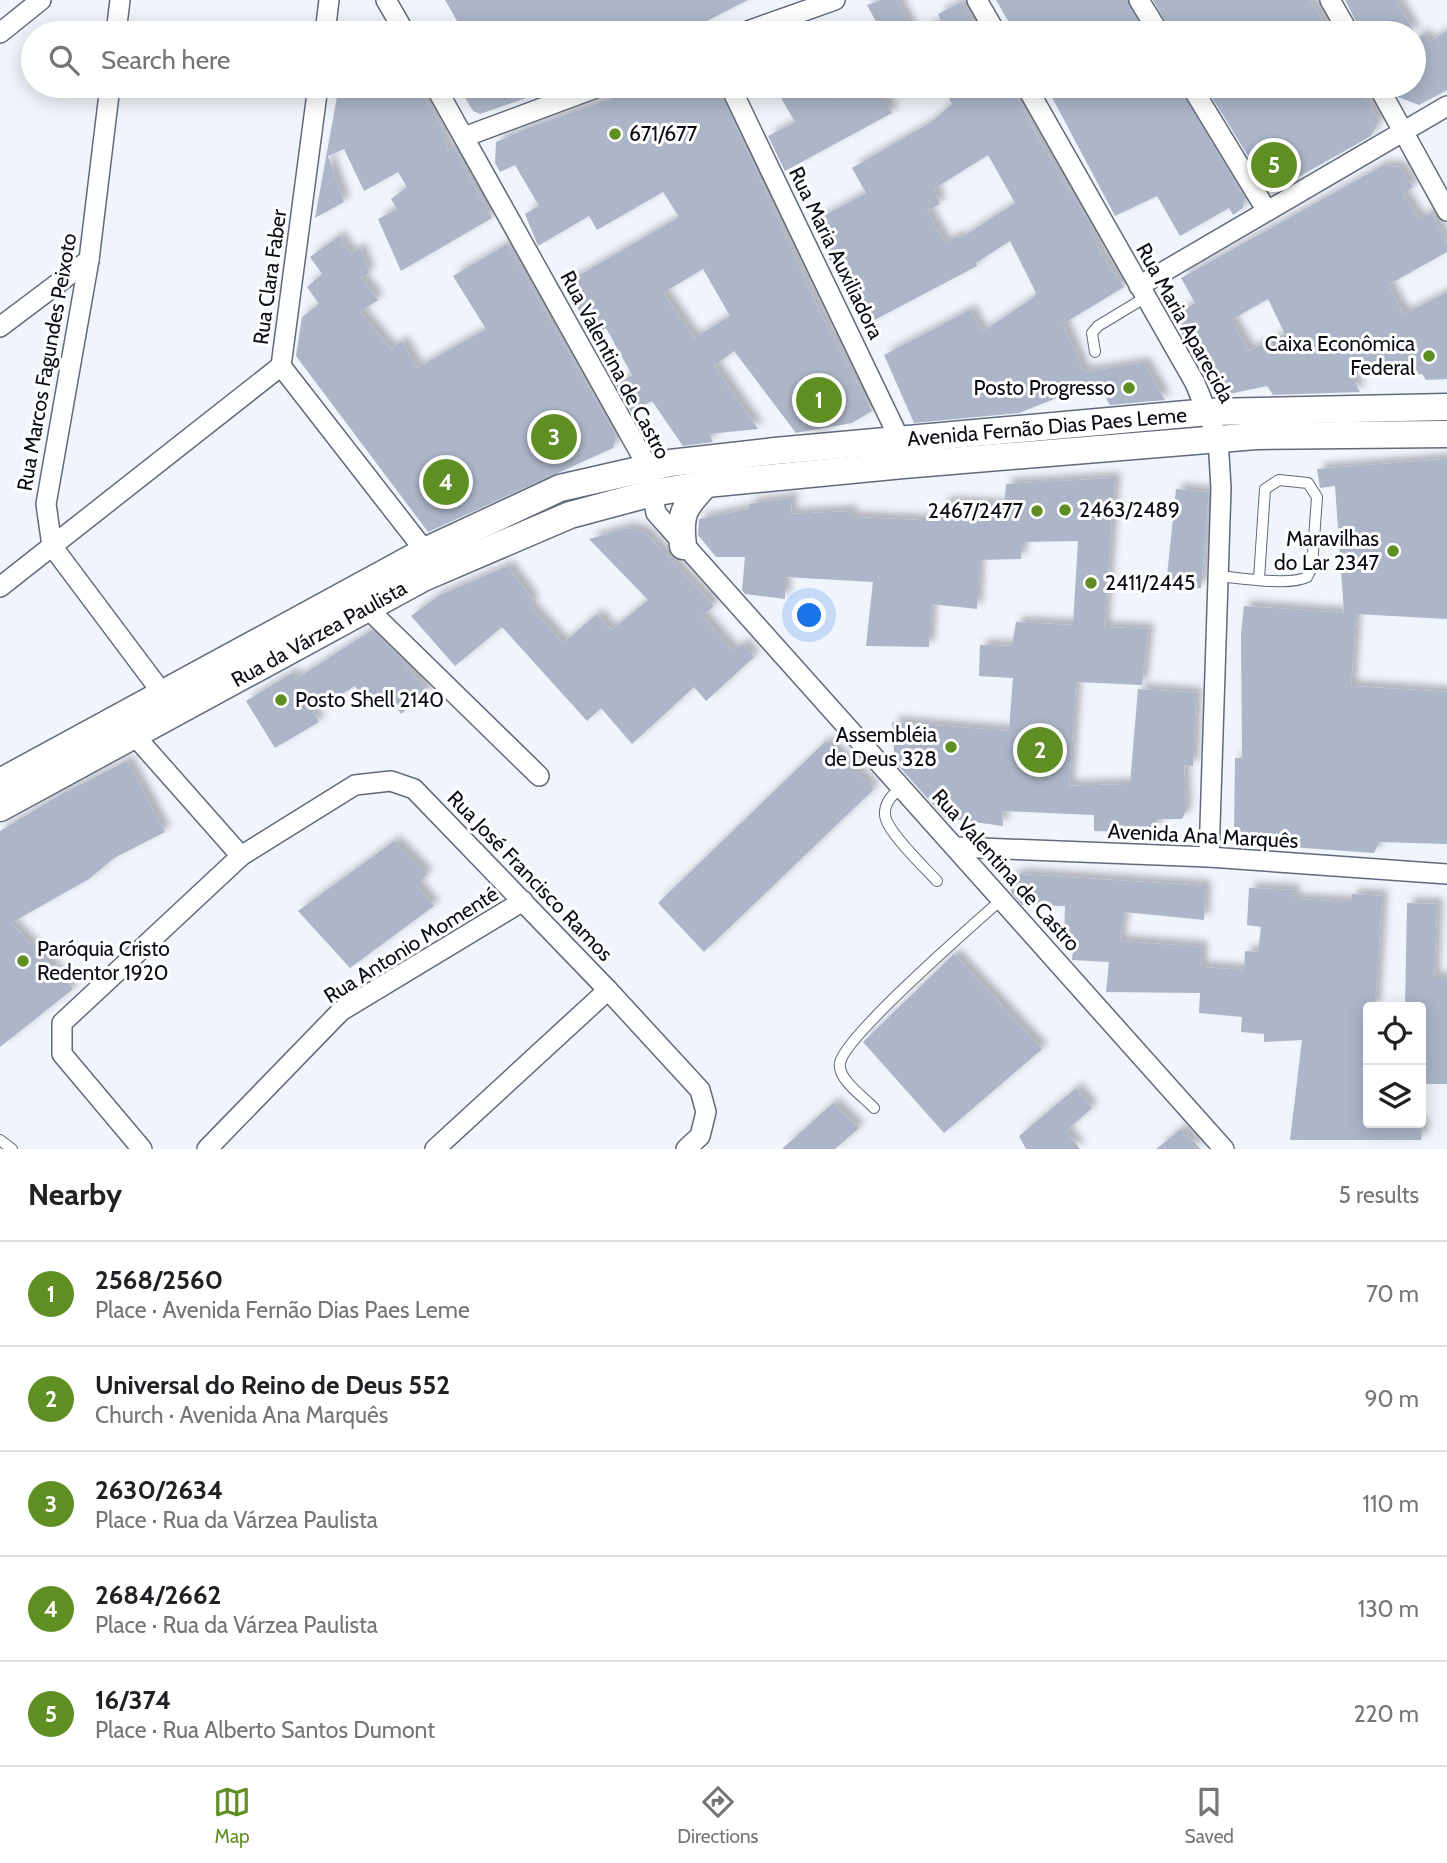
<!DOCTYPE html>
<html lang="en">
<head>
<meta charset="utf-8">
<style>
	body { margin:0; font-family:Cabin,sans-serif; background:#f6f6f6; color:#202124 }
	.controls { position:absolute; right:21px; bottom:21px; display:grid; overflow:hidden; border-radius:7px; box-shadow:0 4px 18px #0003 }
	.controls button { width:63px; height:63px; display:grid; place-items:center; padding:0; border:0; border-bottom:2px solid #e0e0e0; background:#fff; color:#202124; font:35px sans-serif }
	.you { position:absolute; left:810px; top:616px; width:24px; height:24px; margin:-18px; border:5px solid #fff; border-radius:50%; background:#1a73e8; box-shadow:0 0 0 10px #1a73e833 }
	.badge { display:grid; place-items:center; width:46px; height:46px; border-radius:50%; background:#5f8e23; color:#fff; font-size:23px; font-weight:700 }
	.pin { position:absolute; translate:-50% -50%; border:4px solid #fff; box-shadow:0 2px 7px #0006 }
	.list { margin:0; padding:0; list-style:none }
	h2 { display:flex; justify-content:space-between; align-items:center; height:91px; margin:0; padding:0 28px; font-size:30px }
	h2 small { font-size:23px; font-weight:400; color:#757577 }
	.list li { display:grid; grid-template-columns:46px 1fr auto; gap:21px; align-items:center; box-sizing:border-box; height:105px; padding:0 28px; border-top:2px solid #e0e0e0 }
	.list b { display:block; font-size:26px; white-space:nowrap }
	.list p { margin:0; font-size:23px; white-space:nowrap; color:#757577 }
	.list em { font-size:23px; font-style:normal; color:#757577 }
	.icon { flex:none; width:38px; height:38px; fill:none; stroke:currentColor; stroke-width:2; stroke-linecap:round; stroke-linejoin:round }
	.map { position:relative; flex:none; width:1447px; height:1149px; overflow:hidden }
	.search { position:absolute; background:#fff; box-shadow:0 4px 18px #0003; left:21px; right:21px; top:21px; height:77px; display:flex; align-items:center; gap:18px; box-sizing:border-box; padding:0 24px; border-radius:38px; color:#757577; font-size:26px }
	.sheet { height:616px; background:#fff }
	nav { display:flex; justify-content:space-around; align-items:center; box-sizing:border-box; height:98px; border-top:2px solid #e0e0e0; background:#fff; font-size:19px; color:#757577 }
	nav a { display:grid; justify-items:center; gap:4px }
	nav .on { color:#5f8e23 }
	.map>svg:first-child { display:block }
	.building { fill:#acb6c8; fill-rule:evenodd; filter:url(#shadow) }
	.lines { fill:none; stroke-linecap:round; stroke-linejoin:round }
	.service-casing { stroke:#616a7b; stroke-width:12 }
	.minor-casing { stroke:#616a7b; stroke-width:22 }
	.secondary-casing { stroke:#616a7b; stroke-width:29 }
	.service { stroke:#fff; stroke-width:10 }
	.minor { stroke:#fff; stroke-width:19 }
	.secondary { stroke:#fff; stroke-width:26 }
	.poi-dot { fill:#5f8e23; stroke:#fff; stroke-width:2.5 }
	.labels { text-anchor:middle; stroke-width:6; stroke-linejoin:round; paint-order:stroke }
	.poi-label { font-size:21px; fill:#0a0d13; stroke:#fff; text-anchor:start }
	.street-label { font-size:21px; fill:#0a0d13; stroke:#fff }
</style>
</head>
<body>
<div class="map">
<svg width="1447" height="1149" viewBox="0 0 1447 1149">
	<defs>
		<filter id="shadow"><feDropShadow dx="6" dy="-6" stdDeviation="3.5" flood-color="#0004"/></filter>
	</defs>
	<rect width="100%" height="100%" fill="#f0f4fc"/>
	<g class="building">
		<polygon points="445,0 748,0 683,33 610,33 604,21 581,33 464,33"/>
		<polygon points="882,0 897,0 913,33 882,33 867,5"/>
		<polygon points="996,0 1127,0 1145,33 1015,33"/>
		<polygon points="1153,0 1310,0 1331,33 1171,33"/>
		<polygon points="1345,0 1396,0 1415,33 1362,33"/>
		<polygon points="961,2 980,33 919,33 941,21 938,14"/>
		<polygon points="1447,31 1447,90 1419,105 1398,97 1392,86 1414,86 1414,40 1424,34 1429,42"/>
		<polygon points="339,86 418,86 441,125 448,150 454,148 492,218 401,271 378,219 397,209 391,199 407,187 398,172 364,191 344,149 328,156 344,202 315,218"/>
		<polygon points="458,86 555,86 555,88 480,114 473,111"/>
		<path d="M648 86H718L821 314 872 411 852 423 796 433 734 351 714 366 758 429 709 434 713 442 683 446 652 401 631 412 616 385 632 375 606 328 593 336 564 284 679 217 663 192 597 230 589 216 538 246 525 214 539 206 515 165 500 172 495 163 496 142 530 127ZM703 269 730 316 694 338 663 293Z"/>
		<polygon points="774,86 831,86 839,99 865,86 877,86 892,113 785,171 768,136 795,122"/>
		<path d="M942 86H1012L1041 143 1092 227 1090 228 1101 253 1124 287 1063 324 1084 372 1144 363 1165 400 1110 405 1097 382 1019 413 914 423 884 355 970 310 982 332 1034 297 1036 293 1010 241 976 263 977 266 863 326 811 223 866 193 852 168 931 122 952 104ZM988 155 1015 203 959 239 957 236 945 243 927 211 940 204 934 189Z"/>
		<polygon points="1046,86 1179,86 1245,198 1243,208 1233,215 1229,208 1180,236 1157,196 1115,216"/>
		<polygon points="1205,86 1358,86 1379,120 1371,136 1277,189 1267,187"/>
		<path d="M1382 166 1400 167 1413 187 1403 194 1419 219 1431 213 1447 243V252L1388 285 1404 314 1447 292V379L1426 380 1422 374 1387 375 1380 363 1352 377 1360 392 1273 395 1267 386 1229 394 1213 367 1204 370 1172 317 1195 303 1181 278ZM1268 299 1285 334 1249 351 1231 320Z"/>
		<polygon points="339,236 351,254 360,248 369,273 361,278 378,300 360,312 391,349 402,341 417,368 486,329 453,276 507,244 616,436 613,448 428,532 296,356 302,317 319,304 307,287 322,274 310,257"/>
		<polygon points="1447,459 1447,619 1356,614 1351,686 1447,692 1447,844 1379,842 1374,853 1250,844 1234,837 1235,758 1242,758 1241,634 1244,606 1344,613 1335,486 1320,488 1317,469"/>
		<polygon points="1115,478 1104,627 1148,629 1142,685 1076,682 1069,786 1130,784 1138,689 1196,693 1193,766 1184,765 1186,811 1182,819 1157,819 1157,829 1125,826 1125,832 1094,831 1094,815 1002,811 1003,826 945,818 895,762 892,722 1009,731 1013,678 979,676 980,645 1012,646 1016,622 1073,625 1078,541 1022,542 1021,559 979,560 977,609 931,604 929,647 866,646 873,582 785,577 785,599 745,594 742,590 745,557 716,557 698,535 699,519 749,509 749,504 792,498 791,514 853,511 850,517 941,521 942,505 948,502 1004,505 1006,484"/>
		<polygon points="1176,489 1209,492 1201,588 1166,586"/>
		<polygon points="628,528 645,533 714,606 702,616 733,651 743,644 754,657 706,701 694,687 632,744 601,708 587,721 502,627 455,666 411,616 438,596 508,566 533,601 529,605 563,643 597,614 611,630 648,600 589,539"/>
		<polygon points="372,630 398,655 427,692 401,714 389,696 369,708 355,686 313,712 319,722 275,748 246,701 292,673 296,679"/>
		<polygon points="826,741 874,789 704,952 658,903"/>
		<polygon points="127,761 165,832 114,858 89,879 11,923 73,989 0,1047 0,831 58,796"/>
		<polygon points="394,841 427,874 417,886 434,906 350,968 298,911"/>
		<polygon points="1020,874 1205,886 1204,920 1124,912 1120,941 1202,947 1201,967 1244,970 1245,951 1258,952 1261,927 1247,925 1249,888 1294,890 1293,899 1351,902 1352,894 1382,896 1375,1007 1368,1007 1368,1123 1423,1123 1421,1140 1290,1140 1302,1040 1264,1042 1264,1034 1241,1032 1242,1017 1199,1013 1200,993 1106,992 1109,962 1072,960 1074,938 1064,937 1065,906 1022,905 1011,892 1009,880"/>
		<polygon points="1407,903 1437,904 1434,978 1447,978 1447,1084 1421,1084 1421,1007 1405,1007"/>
		<polygon points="954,954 1042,1049 944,1133 863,1042"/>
		<polygon points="1076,1088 1092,1108 1066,1131 1080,1149 1026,1149 1019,1136"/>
		<polygon points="833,1103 859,1128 835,1149 782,1149"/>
		<polygon points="1181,1129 1201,1149 1156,1149"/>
	</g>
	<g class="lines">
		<defs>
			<g id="service">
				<polyline points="1095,352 1092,333 1098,326 1146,297"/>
				<path d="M1219 576C1239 578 1291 586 1307 577L1312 567 1317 497 1308 483 1279 480 1265 489 1259 579"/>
				<path d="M901 787C893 795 884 802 885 815 886 831 925 868 937 881"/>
				<path d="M874 1108C864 1097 837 1079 840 1063 844 1037 975 923 1002 899"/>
				<polyline points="0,1140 12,1149"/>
			</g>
			<g id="minor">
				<polyline points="386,0 405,33"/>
				<polyline points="977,0 996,33"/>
				<polyline points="1139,0 1159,33"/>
				<polyline points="1330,0 1349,33"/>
				<polyline points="0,33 41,0"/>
				<polyline points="116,33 120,0"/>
				<polyline points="325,33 329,0"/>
				<polyline points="742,33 835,0"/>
				<polyline points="110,86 89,260 46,504 52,546 163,694"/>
				<polyline points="318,86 281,366 425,551"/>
				<polyline points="435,86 648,467 656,513 1224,1149"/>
				<polyline points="730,86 900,440"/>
				<polyline points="1026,86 1195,383 1218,439 1221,488 1209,857"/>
				<polyline points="1191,86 1267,211"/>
				<polyline points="1378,86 1447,211"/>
				<polyline points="464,137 601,86"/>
				<polyline points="1139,286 1447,106"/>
				<polyline points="0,327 89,260"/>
				<polyline points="0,587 281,366"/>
				<polyline points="367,608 539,776"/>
				<polyline points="134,735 241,856"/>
				<polyline points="956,847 1209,857 1447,874"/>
				<polyline points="142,1149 62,1054 62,1023 241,856 355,785 391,781 414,789 608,990 700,1090 706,1112 700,1136 686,1149"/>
				<polyline points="207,1149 341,1011 523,901"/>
				<polyline points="435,1149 608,990"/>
			</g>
			<g id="secondary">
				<path d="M683 546C679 513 684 507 706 484"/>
				<polyline points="0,782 425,551 560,488 670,463 775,451 1209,412 1447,407"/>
				<polyline points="0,808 423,578 570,515 652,493 706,484 903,465 1256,436 1447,434"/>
			</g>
		</defs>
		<use href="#service" class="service-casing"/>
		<use href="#minor" class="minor-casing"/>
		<use href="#secondary" class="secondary-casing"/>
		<use href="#service" class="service"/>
		<use href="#minor" class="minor"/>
		<use href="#secondary" class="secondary"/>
	</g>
	<g class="poi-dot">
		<circle cx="615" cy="134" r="7"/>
		<circle cx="1429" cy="356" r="7"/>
		<circle cx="1129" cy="388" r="7"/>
		<circle cx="1065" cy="510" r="7"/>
		<circle cx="1037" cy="511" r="7"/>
		<circle cx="1393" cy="551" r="7"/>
		<circle cx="1091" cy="583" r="7"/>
		<circle cx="281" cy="700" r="7"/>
		<circle cx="951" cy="747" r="7"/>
		<circle cx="23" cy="961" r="7"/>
	</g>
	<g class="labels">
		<g class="poi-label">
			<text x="629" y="141">671/677</text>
			<text x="1415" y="351" text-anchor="end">Caixa Econômica<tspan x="1415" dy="24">Federal</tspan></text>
			<text x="1115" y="395" text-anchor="end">Posto Progresso</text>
			<text x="1079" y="517">2463/2489</text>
			<text x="1023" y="518" text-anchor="end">2467/2477</text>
			<text x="1379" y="546" text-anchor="end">Maravilhas<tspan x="1379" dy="24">do Lar 2347</tspan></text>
			<text x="1105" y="590">2411/2445</text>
			<text x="295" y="707">Posto Shell 2140</text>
			<text x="937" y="742" text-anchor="end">Assembléia<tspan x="937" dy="24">de Deus 328</tspan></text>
			<text x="37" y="956">Paróquia Cristo<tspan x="37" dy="24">Redentor 1920</tspan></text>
		</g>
		<g class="street-label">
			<text transform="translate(836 253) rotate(64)" y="7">Rua Maria Auxiliadora</text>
			<text transform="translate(270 277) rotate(-82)" y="7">Rua Clara Faber</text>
			<text transform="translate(1185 323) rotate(61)" y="7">Rua Maria Aparecida</text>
			<text transform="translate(47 362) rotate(-80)" y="7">Rua Marcos Fagundes Peixoto</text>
			<text transform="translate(615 365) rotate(62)" y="7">Rua Valentina de Castro</text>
			<text transform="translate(1047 427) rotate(-5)" y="7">Avenida Fernão Dias Paes Leme</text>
			<text transform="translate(319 634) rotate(-29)" y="7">Rua da Várzea Paulista</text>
			<text transform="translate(1203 836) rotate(3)" y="7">Avenida Ana Marquês</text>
			<text transform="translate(1006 870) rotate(48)" y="7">Rua Valentina de Castro</text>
			<text transform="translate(530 876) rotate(46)" y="7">Rua José Francisco Ramos</text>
			<text transform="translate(411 945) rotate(-32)" y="7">Rua Antonio Momenté</text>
		</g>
	</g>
</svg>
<div class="controls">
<button><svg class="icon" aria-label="locate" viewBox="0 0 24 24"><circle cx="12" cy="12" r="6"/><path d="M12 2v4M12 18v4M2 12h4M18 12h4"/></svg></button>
<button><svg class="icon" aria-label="layers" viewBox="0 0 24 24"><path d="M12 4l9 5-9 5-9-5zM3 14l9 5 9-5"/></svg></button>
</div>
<div class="you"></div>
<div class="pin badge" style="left:819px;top:400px">1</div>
<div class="pin badge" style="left:1040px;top:750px">2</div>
<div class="pin badge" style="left:554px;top:437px">3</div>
<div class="pin badge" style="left:446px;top:482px">4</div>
<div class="pin badge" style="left:1274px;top:165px">5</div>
<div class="search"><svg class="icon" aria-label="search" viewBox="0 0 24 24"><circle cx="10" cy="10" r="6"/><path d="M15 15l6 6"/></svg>Search here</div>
</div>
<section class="sheet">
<h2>Nearby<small>5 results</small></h2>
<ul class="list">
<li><span class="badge">1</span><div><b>2568/2560</b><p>Place · Avenida Fernão Dias Paes Leme</p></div><em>70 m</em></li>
<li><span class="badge">2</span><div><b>Universal do Reino de Deus 552</b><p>Church · Avenida Ana Marquês</p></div><em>90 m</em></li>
<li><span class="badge">3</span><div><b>2630/2634</b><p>Place · Rua da Várzea Paulista</p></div><em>110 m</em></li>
<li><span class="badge">4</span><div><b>2684/2662</b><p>Place · Rua da Várzea Paulista</p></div><em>130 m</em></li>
<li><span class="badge">5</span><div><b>16/374</b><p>Place · Rua Alberto Santos Dumont</p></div><em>220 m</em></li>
</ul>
</section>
<nav>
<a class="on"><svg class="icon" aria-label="map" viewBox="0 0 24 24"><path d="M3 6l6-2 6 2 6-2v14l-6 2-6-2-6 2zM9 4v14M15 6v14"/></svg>Map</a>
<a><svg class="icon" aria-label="directions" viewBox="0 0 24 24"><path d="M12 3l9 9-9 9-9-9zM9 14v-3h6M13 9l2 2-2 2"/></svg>Directions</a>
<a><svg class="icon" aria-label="saved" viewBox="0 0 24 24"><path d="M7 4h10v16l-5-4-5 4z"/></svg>Saved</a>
</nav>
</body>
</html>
